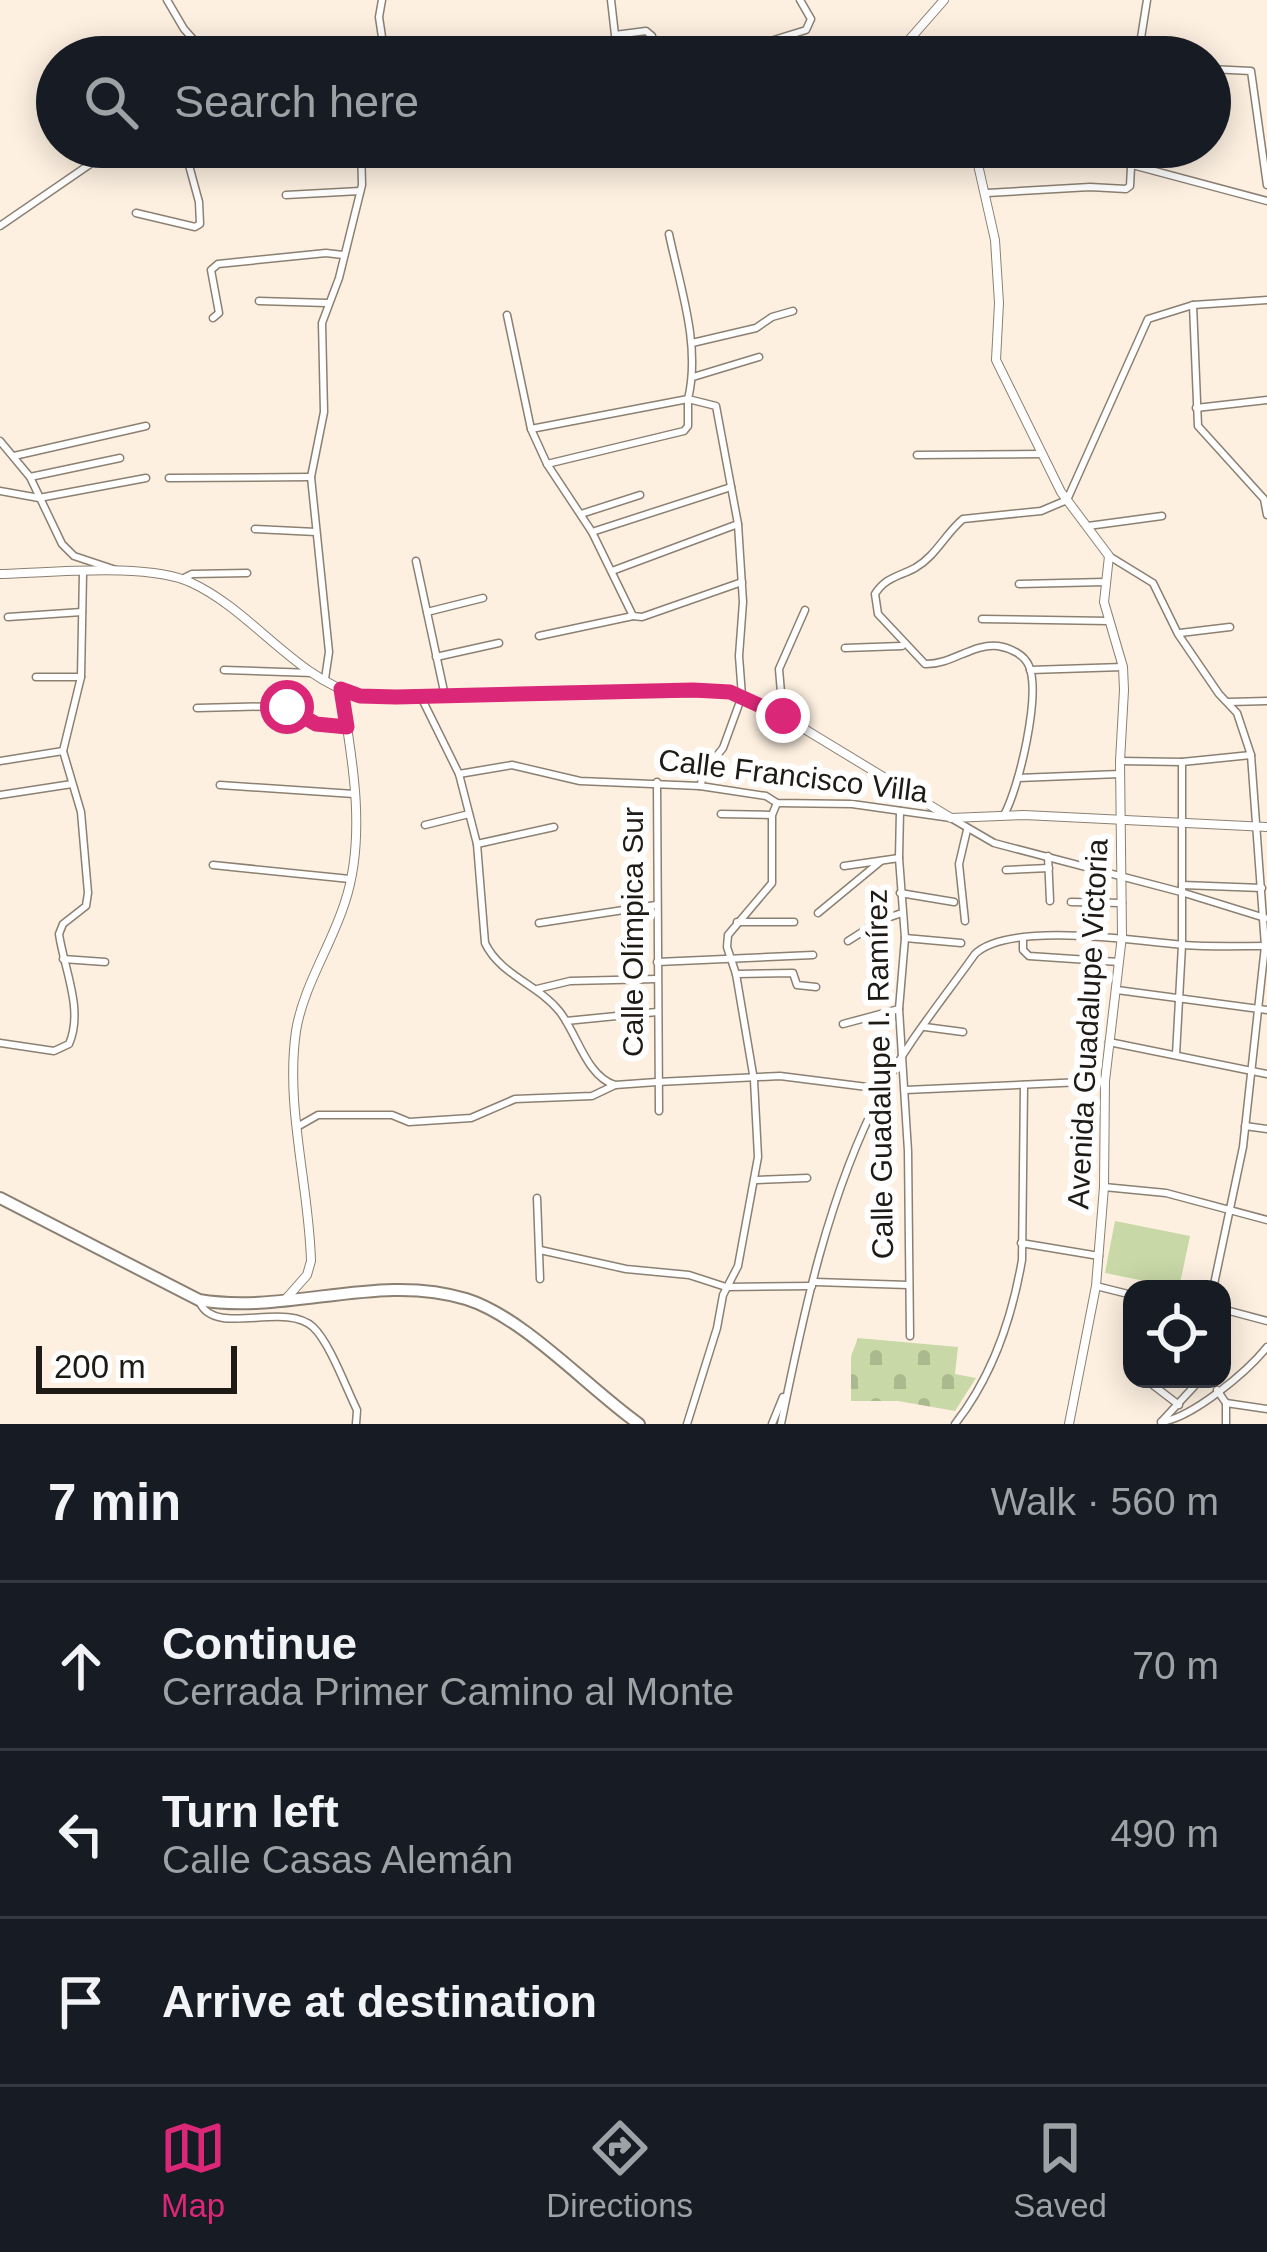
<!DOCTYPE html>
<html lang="en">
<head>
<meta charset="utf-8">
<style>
	body { margin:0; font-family:Arial,sans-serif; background:#242831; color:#f1f3f6 }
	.controls { position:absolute; right:36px; bottom:36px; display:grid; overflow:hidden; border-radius:24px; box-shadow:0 6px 30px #0003 }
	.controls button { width:108px; height:108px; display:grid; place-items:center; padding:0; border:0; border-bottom:3px solid #363941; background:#171b24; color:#f1f3f6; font:60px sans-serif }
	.scale { position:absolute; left:36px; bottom:30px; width:201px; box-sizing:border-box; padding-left:12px; border:6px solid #1e1a15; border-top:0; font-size:33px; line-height:42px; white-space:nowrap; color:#1e1a15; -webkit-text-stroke:9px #fff; paint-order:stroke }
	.stop { position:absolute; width:36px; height:36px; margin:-27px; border:9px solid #db2777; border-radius:50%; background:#fff }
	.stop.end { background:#db2777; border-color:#fff; box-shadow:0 3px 12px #0008 }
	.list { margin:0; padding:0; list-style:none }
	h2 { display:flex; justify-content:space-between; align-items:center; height:156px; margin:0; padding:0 48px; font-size:51px }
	h2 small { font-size:39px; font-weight:400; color:#9ea1a6 }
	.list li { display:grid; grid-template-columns:78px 1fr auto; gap:36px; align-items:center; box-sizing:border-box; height:168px; padding:0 48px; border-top:3px solid #363941 }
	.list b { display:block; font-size:45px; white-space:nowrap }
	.list p { margin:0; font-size:39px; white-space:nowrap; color:#9ea1a6 }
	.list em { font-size:39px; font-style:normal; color:#9ea1a6 }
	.icon { flex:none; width:66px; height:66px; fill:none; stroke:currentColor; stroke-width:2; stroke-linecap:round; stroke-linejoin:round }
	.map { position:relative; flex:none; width:1267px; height:1424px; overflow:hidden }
	.search { position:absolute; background:#171b24; box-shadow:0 6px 30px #0003; left:36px; right:36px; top:36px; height:132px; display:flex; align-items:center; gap:30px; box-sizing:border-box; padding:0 42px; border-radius:66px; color:#9ea1a6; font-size:45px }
	.sheet { height:660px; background:#171b24 }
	nav { display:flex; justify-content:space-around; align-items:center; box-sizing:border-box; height:168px; border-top:3px solid #363941; background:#171b24; font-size:33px; color:#9ea1a6 }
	nav a { display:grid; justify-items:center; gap:6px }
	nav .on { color:#db2777 }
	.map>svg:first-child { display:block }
	.green { fill:#c8d8a6 }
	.cemetery { fill:url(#cemetery-stones) }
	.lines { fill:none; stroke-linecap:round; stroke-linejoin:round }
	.minor-casing { stroke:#8b8072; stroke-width:9 }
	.tertiary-casing { stroke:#8b8072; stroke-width:10 }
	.primary-casing { stroke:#8b8072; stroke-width:14 }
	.minor { stroke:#fff; stroke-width:6 }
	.tertiary { stroke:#fff; stroke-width:8 }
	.primary { stroke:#fff; stroke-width:10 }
	.route { stroke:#db2777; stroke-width:15 }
	.labels { text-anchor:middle; stroke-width:12; stroke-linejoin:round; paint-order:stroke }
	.street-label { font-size:30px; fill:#1e1a15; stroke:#fff }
</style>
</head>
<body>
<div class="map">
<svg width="1267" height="1424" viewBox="0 0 1267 1424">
	<defs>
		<pattern id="cemetery-stones" width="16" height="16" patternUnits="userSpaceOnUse" patternTransform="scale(3)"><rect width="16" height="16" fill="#c8d8a6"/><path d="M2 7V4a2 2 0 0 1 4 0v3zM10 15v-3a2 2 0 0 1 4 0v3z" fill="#abb98e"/></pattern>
	</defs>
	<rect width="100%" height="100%" fill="#fdf0e1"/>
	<polygon class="green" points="1115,1221 1190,1236 1179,1288 1105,1273"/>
	<polygon class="cemetery" points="858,1338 958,1347 955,1374 976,1378 955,1411 898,1401 851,1401 851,1356"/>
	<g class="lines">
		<defs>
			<g id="minor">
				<polyline points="167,0 184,29 209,57"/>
				<polyline points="382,0 379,17 385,57"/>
				<polyline points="611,0 615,35 646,31 652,36 657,57"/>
				<polyline points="719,57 806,30 811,19 800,0"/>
				<polyline points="1138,57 1147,0"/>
				<polyline points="1210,69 1251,71 1267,185"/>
				<polyline points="1065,147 1267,201"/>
				<polyline points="987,193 1090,187 1126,189 1130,186 1131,167"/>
				<polyline points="286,195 360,191"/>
				<polyline points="136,213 195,227 200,224 199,202 184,147"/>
				<polyline points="0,226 99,158"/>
				<path d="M669 234C680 287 701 345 688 399L716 406 738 524 743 602 739 656 742 696 723 748 706 769 700 786"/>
				<polyline points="259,301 327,303"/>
				<polyline points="1193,305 1198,426 1264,499 1267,515"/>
				<polyline points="507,315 531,429 547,464 592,532 633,616 642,617 742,582"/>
				<polyline points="213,318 219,313 211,270 218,264 326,253 343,255"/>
				<polyline points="692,343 756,328 772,317 793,311"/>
				<polyline points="693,377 759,357"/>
				<polyline points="1196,408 1267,400"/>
				<polyline points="531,429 688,399 688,426 684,431 547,464"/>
				<polyline points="0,441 30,477 62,544 74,556 116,570"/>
				<polyline points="917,455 1041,454"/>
				<polyline points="14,456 146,426"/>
				<polyline points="30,477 120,458"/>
				<polyline points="169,478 311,477"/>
				<polyline points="0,491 39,498 146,478"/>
				<polyline points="581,514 640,495"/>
				<polyline points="1088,526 1162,516"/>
				<polyline points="255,529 316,532"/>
				<polyline points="592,532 731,487"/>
				<polyline points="1109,556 1153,583 1178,634 1219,694 1237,713 1251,755 1265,946 1243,1147 1213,1289"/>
				<polyline points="416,561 445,696"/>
				<polyline points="612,571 738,524"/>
				<polyline points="182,579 192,574 247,573"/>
				<polyline points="1019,584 1105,582"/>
				<polyline points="427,612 483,598"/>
				<polyline points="8,617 82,612"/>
				<polyline points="982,619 1109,621"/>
				<polyline points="1180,633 1230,627"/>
				<polyline points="539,636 633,616"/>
				<polyline points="845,648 902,646"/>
				<polyline points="436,657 499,643"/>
				<polyline points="224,670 313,673"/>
				<polyline points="1030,670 1123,667"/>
				<polyline points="36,677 81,677"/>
				<polyline points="325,679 329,652 311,477 324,412 322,323 339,278 362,185 361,147"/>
				<path d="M421 697 459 774 477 844 485 943C500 975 539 985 560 1012 577 1034 587 1077 615 1085"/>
				<polyline points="1229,702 1267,701"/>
				<polyline points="197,708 280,706 316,724 347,727"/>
				<polyline points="783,716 779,669 805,610"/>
				<polyline points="0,761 63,751"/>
				<polyline points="1120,761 1182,762 1251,755"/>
				<polyline points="459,774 512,765 580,781 700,786 766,796 777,803 852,804 951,818 994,843 1181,892 1265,918"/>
				<polyline points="1018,778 1120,774"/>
				<polyline points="657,782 659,1111"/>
				<polyline points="220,785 354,794"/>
				<polyline points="0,795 72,784"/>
				<polyline points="900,811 899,858 905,938 899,1009 908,1151 910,1336"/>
				<polyline points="721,814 772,815"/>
				<path d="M1004 815C1019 788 1041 695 1029 666 1024 654 1010 648 998 646 973 643 951 665 925 664L878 614 875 594C886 577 898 577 915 568 936 556 945 534 963 519L1041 511 1067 500 1148 319 1193 305 1267 300"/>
				<polyline points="425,825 469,814"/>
				<polyline points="477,844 554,827"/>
				<polyline points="1048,856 1050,901"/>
				<polyline points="213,865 350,879"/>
				<polyline points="844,866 899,858"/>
				<polyline points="1006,870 1049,868"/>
				<polyline points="1182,885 1262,888"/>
				<polyline points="900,893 954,902"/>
				<polyline points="1071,902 1122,903"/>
				<polyline points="818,913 881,861"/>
				<polyline points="965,921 959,864 967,830"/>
				<polyline points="737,922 794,922"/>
				<polyline points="539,923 656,905"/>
				<polyline points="905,938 961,943"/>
				<polyline points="1023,938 1023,950 1029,956 1119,962"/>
				<polyline points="848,941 881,920 902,913"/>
				<polyline points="63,959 105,962"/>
				<polyline points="657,962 813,955"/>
				<polyline points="736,974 793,973 797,985 816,987"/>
				<polyline points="537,989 570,981 657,979"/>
				<polyline points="1117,990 1267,1010"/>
				<polyline points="566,1021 657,1012"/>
				<polyline points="843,1024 899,1009"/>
				<polyline points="925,1027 963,1032"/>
				<polyline points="1109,1042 1267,1074"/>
				<path d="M0 1043 54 1051 69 1044C84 1010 64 969 59 934L63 924 86 906 88 893 81 812 63 751 81 677 83 573"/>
				<polyline points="1176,1055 1182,945 1182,762"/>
				<polyline points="905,1090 1105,1081"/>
				<polyline points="1245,1126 1267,1129"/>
				<polyline points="297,1127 318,1115 392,1115 409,1122 471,1118 515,1099 592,1096 615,1085 657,1082 780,1076 883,1089"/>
				<polyline points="756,1180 807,1178"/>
				<polyline points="1104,1187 1166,1193 1267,1220"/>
				<polyline points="537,1198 540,1279"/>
				<polyline points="1021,1243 1099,1256"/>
				<polyline points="540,1250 626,1269 689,1275 726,1287 812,1286"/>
				<polyline points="815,1282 908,1285"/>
				<polyline points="1096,1286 1132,1295"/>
				<path d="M200 1303C216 1337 285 1301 313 1327 330 1343 346 1388 357 1410L356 1424"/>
				<polyline points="1222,1309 1267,1321"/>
				<polyline points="1145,1379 1179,1405"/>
				<polyline points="1217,1390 1226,1403 1226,1424"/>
				<polyline points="1226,1403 1267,1409"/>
				<polyline points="1162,1421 1201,1379"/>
				<path d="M1161 1422C1192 1418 1247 1372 1267 1347"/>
				<polyline points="687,1424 717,1328 723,1295 738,1266 758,1157 754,1080 736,974 727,947 728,935 772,883 772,815 777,803"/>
				<polyline points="772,1424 783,1397"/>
				<path d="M781 1424C804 1311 828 1194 882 1091 907 1042 944 998 975 954 1009 921 1137 941 1183 945 1211 947 1239 946 1267 946"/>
				<path d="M955 1424C992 1377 1012 1318 1022 1260L1024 1085"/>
			</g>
			<g id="tertiary">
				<polyline points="910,57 909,40 944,0"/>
				<polyline points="974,147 995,240 999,303 996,360 1061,492 1109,556 1104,602 1123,667 1124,690 1120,761 1122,936 1105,1081 1104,1187 1096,1286 1069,1424"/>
				<path d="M0 574C50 573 149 562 192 583 252 611 295 678 360 696L731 692 783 716 951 818 1024 815 1267 827"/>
				<path d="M284 1301 307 1275 311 1261C309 1185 285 1107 296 1031 303 987 332 944 345 902 367 836 352 756 341 690"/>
			</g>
			<path id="primary" d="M0 1198 199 1300C287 1315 379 1272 466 1299 524 1317 589 1389 639 1424"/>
		</defs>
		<use href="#minor" class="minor-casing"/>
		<use href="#tertiary" class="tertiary-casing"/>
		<use href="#primary" class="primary-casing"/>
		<use href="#minor" class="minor"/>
		<use href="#tertiary" class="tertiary"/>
		<use href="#primary" class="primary"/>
	</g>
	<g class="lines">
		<polyline class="route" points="287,707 316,724 347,727 341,689 360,696 396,697 693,690 730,692 783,716"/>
	</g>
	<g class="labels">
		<g class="street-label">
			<text transform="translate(793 776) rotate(7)" y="10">Calle Francisco Villa</text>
			<text transform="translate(633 932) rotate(-90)" y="10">Calle Olímpica Sur</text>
			<text transform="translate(1088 1024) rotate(-87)" y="10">Avenida Guadalupe Victoria</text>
			<text transform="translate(880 1074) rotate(-91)" y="10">Calle Guadalupe I. Ramírez</text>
		</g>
	</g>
</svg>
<div class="controls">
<button><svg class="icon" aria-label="locate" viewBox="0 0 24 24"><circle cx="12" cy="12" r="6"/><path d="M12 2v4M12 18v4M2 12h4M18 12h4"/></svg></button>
</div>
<div class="scale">200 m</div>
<div class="stop" style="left:287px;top:707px"></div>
<div class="stop end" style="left:783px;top:716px"></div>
<div class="search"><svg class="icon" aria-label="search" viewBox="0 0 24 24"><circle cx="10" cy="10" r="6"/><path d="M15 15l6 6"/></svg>Search here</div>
</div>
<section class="sheet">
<h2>7 min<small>Walk · 560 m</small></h2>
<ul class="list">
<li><svg class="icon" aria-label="ahead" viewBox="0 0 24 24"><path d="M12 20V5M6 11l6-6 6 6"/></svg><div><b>Continue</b><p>Cerrada Primer Camino al Monte</p></div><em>70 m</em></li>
<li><svg class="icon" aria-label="left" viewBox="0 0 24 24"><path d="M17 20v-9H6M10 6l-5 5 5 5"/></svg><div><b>Turn left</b><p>Calle Casas Alemán</p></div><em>490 m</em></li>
<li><svg class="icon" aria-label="arrive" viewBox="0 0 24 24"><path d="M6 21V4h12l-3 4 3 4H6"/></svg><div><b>Arrive at destination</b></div></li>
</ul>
</section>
<nav>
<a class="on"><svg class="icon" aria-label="map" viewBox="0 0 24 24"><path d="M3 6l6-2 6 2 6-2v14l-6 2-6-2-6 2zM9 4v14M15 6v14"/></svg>Map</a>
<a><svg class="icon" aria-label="directions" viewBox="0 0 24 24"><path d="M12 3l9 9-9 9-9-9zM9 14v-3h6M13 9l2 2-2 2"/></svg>Directions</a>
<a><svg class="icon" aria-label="saved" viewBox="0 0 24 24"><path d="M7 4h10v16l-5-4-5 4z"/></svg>Saved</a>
</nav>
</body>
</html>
